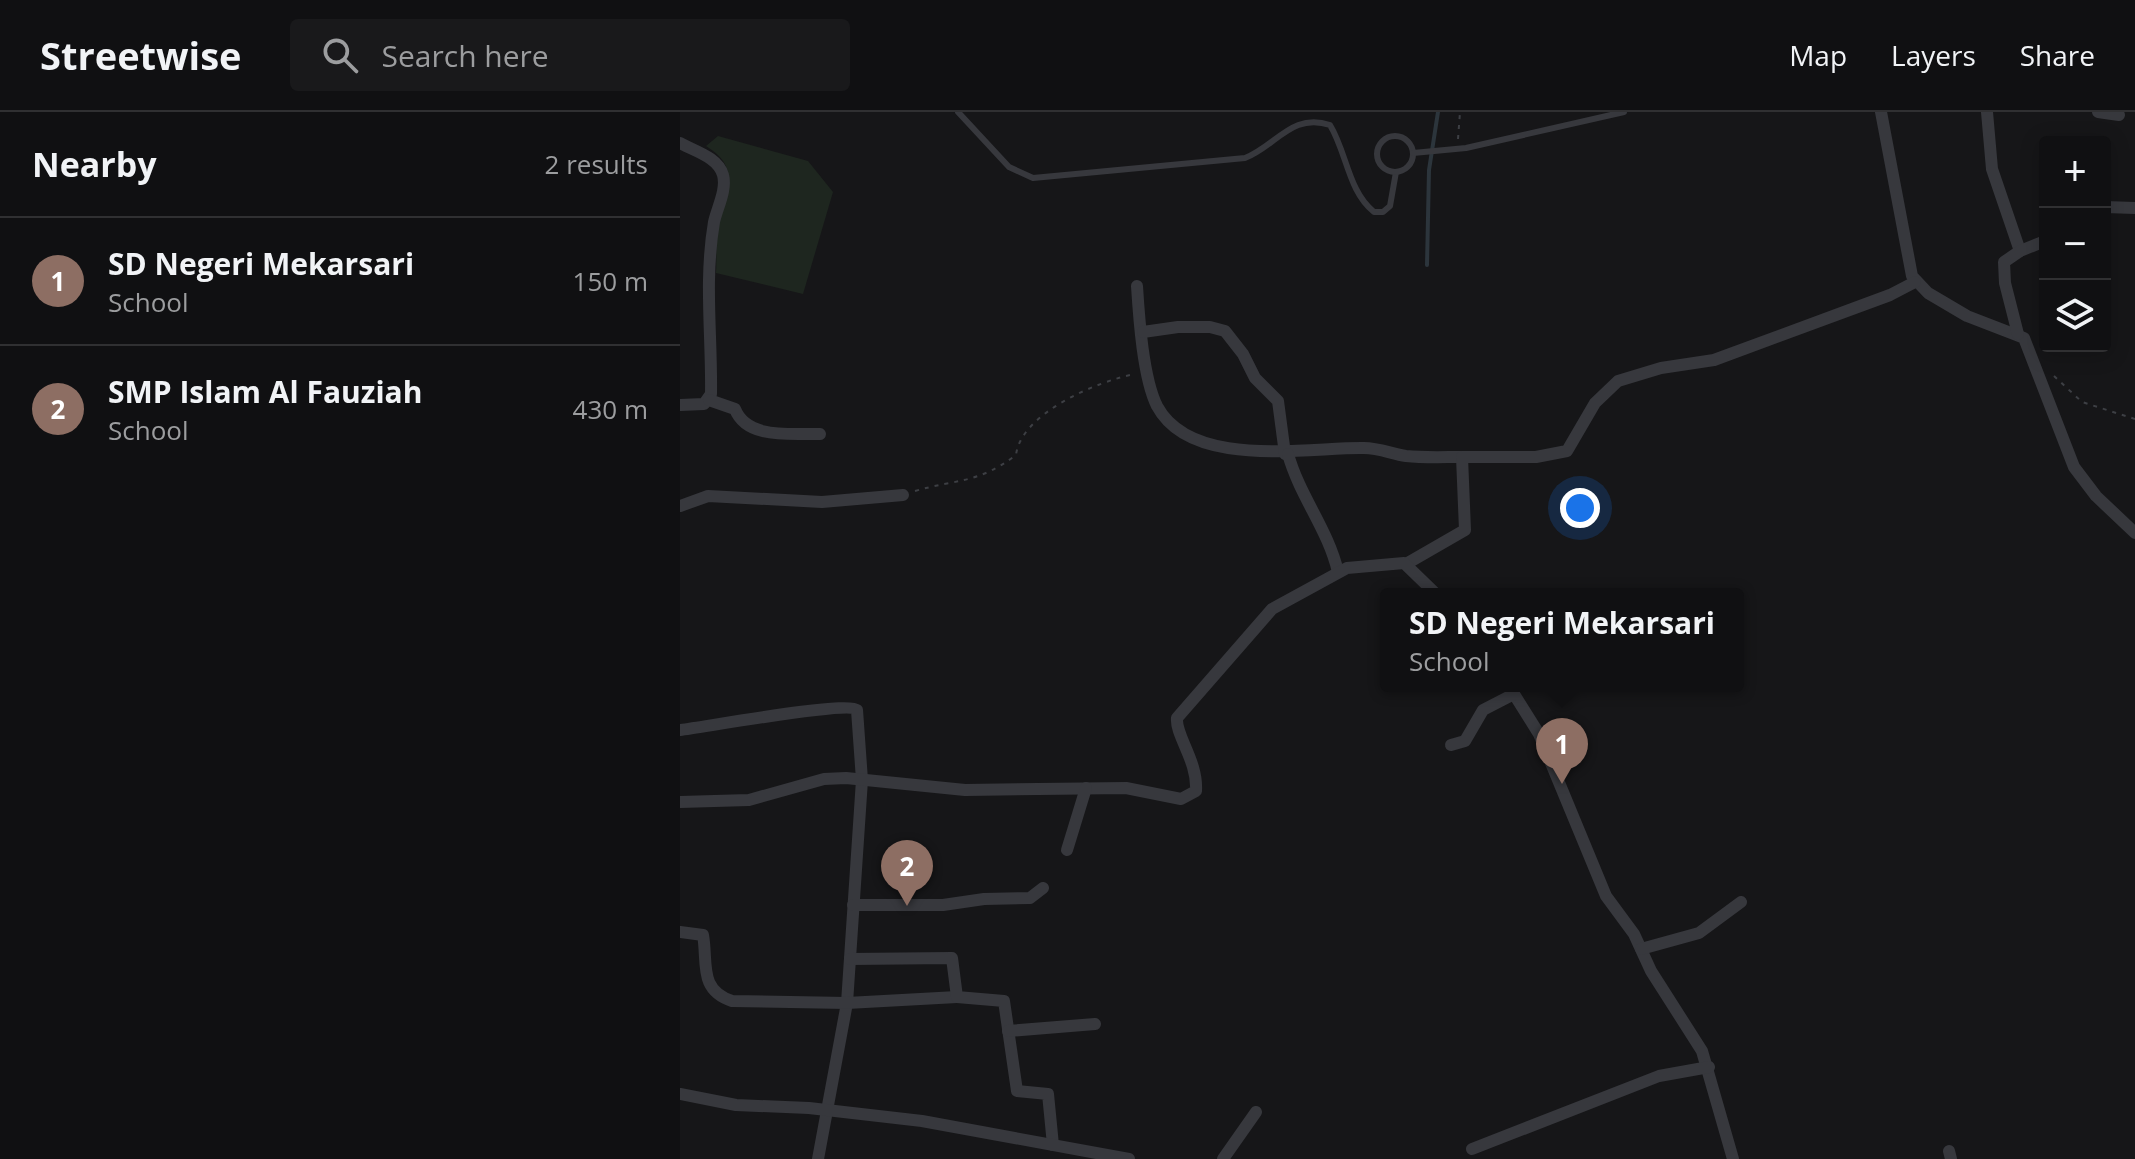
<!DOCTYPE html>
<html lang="en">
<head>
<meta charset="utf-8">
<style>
	body { margin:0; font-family:"Open Sans",sans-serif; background:#19191b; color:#f1f3f6 }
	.controls { position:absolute; right:24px; top:24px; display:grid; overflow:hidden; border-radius:8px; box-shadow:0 4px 20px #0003 }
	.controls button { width:72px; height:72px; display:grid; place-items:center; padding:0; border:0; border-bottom:2px solid #303032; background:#101012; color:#f1f3f6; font:40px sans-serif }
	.you { position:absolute; left:900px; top:396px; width:28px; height:28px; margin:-20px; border:6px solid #fff; border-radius:50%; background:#1a73e8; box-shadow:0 0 0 12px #1a73e833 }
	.badge { display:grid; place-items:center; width:52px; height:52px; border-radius:50%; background:#f2b134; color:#fff; font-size:26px; font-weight:700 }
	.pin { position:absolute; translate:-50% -66px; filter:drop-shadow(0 2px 4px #0008) }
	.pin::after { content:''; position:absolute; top:42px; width:28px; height:24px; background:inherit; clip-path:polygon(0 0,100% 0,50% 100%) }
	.popup { position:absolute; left:700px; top:476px; width:364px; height:104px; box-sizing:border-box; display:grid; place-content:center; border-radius:8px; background:#101012; filter:drop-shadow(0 2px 6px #0005); font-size:26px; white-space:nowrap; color:#9c9d9f }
	.popup b { font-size:30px; color:#f1f3f6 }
	.popup::after { content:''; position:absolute; left:50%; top:100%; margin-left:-16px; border:16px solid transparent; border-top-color:#101012 }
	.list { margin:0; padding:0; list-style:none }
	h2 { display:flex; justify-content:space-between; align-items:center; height:104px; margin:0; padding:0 32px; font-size:34px }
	h2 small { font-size:26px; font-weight:400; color:#9c9d9f }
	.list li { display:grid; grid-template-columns:52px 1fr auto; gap:24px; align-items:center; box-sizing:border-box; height:128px; padding:0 32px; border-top:2px solid #303032 }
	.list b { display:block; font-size:30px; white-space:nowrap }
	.list p { margin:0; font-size:26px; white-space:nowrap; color:#9c9d9f }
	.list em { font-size:26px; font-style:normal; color:#9c9d9f }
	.icon { flex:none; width:44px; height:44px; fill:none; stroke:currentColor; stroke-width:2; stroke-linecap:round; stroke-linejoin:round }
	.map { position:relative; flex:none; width:1455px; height:1047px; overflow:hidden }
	header { display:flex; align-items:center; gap:48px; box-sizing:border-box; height:112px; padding:0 40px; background:#101012; border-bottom:2px solid #303032 }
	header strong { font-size:38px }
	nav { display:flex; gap:44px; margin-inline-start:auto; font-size:28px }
	.search { width:560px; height:72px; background:#19191b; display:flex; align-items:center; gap:20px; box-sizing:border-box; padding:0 28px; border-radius:8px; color:#9c9d9f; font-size:30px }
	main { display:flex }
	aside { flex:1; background:#101012 }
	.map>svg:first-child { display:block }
	.green { fill:#1e261f }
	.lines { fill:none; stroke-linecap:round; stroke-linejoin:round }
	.stream { stroke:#2c353c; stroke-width:4 }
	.path { stroke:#3d3f44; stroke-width:2; stroke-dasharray:4 6; stroke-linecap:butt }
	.service { stroke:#37383d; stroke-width:6 }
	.minor { stroke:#37383d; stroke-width:12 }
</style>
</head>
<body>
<header>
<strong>Streetwise</strong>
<div class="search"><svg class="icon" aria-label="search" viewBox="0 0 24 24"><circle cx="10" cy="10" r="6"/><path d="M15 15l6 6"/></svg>Search here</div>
<nav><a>Map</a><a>Layers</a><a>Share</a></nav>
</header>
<main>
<aside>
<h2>Nearby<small>2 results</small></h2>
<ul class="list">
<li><span class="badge" style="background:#8d6e63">1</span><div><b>SD Negeri Mekarsari</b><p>School</p></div><em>150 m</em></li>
<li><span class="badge" style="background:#8d6e63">2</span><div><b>SMP Islam Al Fauziah</b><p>School</p></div><em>430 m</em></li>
</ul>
</aside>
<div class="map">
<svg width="1455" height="1047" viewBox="0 0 1455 1047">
	<rect width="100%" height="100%" fill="#161618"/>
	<path class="green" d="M38 24 128 49 153 80 123 182 36 161C37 145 35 126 38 111 45 77 62 56 26 34Z"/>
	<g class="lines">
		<polyline class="stream" points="747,153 749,58 758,0"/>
		<g class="path">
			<polyline points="778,27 780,0"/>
			<polyline points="1374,264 1402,290 1455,307"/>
			<path d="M235 379C276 367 298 372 336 343 341 301 418 269 455 262"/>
		</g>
		<g class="service">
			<path d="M278 0 329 55 353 66 565 46C596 34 612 0 650 13 667 41 668 79 694 100H703L710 94 716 60"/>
			<circle cx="715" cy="42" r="18"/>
			<polyline points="733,41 786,36 944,0"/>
		</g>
		<g class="minor">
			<polyline points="1201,0 1232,164 1248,181 1287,204 1344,226 1394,355 1416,384 1455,421"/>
			<polyline points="1307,0 1312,57 1340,139"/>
			<polyline points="1418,0 1439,3"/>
			<path d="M0 31C14 39 38 45 43 63 47 78 37 96 34 110 24 169 32 224 31 282L24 292 0 293"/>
			<polyline points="1425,95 1455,96"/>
			<path d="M457 174C459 206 463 266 477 294 511 358 628 335 684 336 699 336 712 342 726 344 744 346 764 345 782 345"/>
			<polyline points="463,220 498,215 530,215 545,219 563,242 575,266 598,289 605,342"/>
			<polyline points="1338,222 1325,171 1324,150 1340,139 1365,129"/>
			<path d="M29 288 55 297C67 328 112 321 140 322"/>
			<path d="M608 342C620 385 648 417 658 460"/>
			<polyline points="0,394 28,384 142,390 223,383"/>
			<polyline points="726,452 785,418 782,345 856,345 887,339 915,291 938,269 981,256 1034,248 1210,183 1235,170"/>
			<polyline points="829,574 859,622 926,784 954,822 971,859 1022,939 1053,1047"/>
			<path d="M0 618C25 615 167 589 177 598L182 668 167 891 138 1047"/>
			<polyline points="771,633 785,629 803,598 834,582"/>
			<path d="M0 690 69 688 144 667 166 666 285 678 446 676 501 687 516 679C518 649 495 623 497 606L592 497 667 456 724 451 756 482"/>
			<polyline points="387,738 406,676"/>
			<polyline points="173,793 263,793 304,787 350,786 363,776"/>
			<path d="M0 820 23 823C28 850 18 878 52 889L167 891 277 885"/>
			<polyline points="961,837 1019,821 1061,790"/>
			<polyline points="170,847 272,846 277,885 324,889 337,979 368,982 373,1033"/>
			<polyline points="328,919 415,912"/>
			<polyline points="0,982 56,993 129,996 242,1009 449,1047"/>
			<polyline points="792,1037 979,964 1029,955"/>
			<polyline points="1269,1039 1271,1047"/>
			<polyline points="543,1047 576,1000"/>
		</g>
	</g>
</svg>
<div class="controls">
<button>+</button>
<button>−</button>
<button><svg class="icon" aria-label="layers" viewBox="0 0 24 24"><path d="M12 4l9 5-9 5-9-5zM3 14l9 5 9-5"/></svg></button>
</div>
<div class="you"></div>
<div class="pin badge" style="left:882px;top:672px;background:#8d6e63">1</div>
<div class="popup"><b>SD Negeri Mekarsari</b>School</div>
<div class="pin badge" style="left:227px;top:794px;background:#8d6e63">2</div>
</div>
</main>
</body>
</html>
